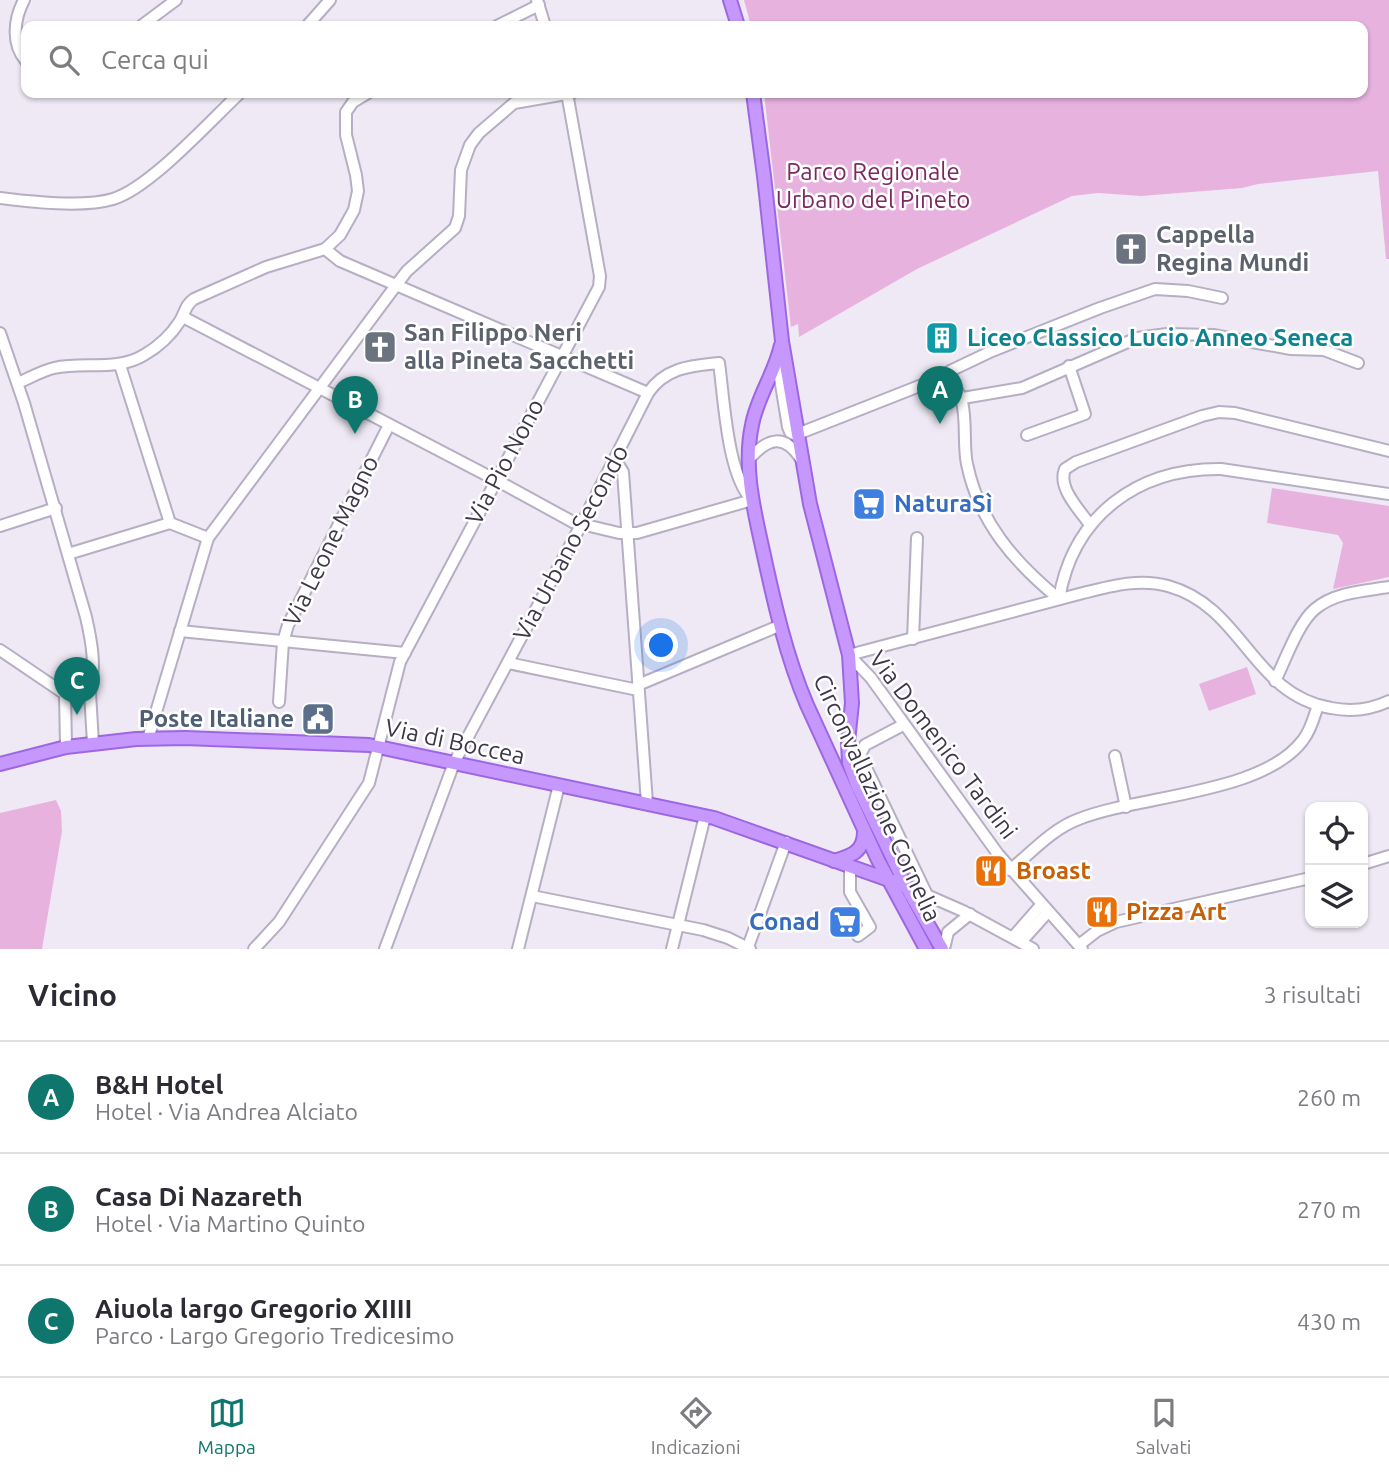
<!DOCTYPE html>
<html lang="it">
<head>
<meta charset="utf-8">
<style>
	body { margin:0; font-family:Ubuntu,sans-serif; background:#f2f2f3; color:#2b2b33 }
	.controls { position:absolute; right:21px; bottom:21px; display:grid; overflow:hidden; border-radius:14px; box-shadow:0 2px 5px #0004 }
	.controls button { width:63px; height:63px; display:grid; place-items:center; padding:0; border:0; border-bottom:2px solid #e1e1e2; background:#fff; color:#2b2b33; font:35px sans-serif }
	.you { position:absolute; left:662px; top:646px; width:24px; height:24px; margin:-18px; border:5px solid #fff; border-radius:50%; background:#1a73e8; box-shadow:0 0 0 10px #1a73e833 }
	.badge { display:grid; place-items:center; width:46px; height:46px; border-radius:50%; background:#0f766e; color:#fff; font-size:23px; font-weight:700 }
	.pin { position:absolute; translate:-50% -58px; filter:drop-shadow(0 2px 4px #0008) }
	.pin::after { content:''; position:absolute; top:37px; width:24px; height:21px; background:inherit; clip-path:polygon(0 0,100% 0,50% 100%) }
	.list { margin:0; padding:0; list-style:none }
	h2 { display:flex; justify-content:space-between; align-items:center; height:91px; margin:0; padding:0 28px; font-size:30px }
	h2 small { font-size:23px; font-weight:400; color:#7c7c81 }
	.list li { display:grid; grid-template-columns:46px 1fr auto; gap:21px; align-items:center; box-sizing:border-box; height:112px; padding:0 28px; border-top:2px solid #e1e1e2 }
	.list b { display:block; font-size:26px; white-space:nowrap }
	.list p { margin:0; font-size:23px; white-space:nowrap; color:#7c7c81 }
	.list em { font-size:23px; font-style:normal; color:#7c7c81 }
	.icon { flex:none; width:38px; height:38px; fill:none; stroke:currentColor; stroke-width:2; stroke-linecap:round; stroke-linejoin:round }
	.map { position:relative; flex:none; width:1389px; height:949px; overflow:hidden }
	.search { position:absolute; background:#fff; box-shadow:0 2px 5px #0004; left:21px; right:21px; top:21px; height:77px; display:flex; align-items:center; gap:18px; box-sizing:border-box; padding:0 24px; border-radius:14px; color:#7c7c81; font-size:26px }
	.sheet { height:427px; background:#fff }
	nav { display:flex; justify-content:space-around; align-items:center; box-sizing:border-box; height:98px; border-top:2px solid #e1e1e2; background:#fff; font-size:19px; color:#7c7c81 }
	nav a { display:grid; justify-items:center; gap:4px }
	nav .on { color:#0f766e }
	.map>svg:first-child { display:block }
	.green { fill:#e8b2de }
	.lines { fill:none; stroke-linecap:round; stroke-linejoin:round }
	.minor-casing { stroke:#b6aec3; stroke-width:14 }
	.major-casing { stroke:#9d67e3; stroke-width:16 }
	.minor { stroke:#fff; stroke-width:10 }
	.major { stroke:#c698fd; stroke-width:12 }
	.labels { text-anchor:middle; stroke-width:5; stroke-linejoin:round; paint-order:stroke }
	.park-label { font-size:24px; fill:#7a2a5d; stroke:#fff }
	.worship-label { font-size:24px; font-weight:bold; fill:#5b616d; stroke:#fff; text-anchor:start }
	.culture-label { font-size:24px; font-weight:bold; fill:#0d838f; stroke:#fff; text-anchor:start }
	.street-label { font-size:24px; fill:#3d3748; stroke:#fff }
	.shop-label { font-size:24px; font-weight:bold; fill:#366cbe; stroke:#fff; text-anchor:start }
	.service-label { font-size:24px; font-weight:bold; fill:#4e5e75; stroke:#fff; text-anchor:end }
	.food-label { font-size:24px; font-weight:bold; fill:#c56008; stroke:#fff; text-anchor:start }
</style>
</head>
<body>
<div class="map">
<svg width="1389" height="949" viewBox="0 0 1389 949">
	<rect width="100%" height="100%" fill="#eee9f4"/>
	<g class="green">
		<polygon points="744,0 1389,0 1389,259 1386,259 1378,171 1258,184 1242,188 1141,196 1098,193 1072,196 917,269 799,337 798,324 791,327 764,93 1363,93 1363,26 751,26"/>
		<polygon points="1272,488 1389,506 1389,577 1333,589 1343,543 1338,535 1267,523"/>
		<polygon points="1247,667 1256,694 1209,711 1199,684"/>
		<polygon points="56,800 61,811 62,831 42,949 0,949 0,813"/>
	</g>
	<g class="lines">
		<defs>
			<g id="minor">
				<path d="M24 0C14 19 11 44 26 61"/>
				<polyline points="537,0 545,26"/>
				<polyline points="141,26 176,0"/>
				<polyline points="307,26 330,0"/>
				<polyline points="497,26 539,5"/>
				<path d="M0 198C31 202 83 208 113 199 150 188 210 121 240 93"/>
				<polyline points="325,249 340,261 648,393"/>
				<path d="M183 317 496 480 573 522 619 533H637L752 500C727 475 724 398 719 363 691 366 666 367 648 393L581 525 454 763 385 949"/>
				<path d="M0 333 24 403 86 617C92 643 96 667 90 693"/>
				<polyline points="777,360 788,427 790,432 795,435 927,383 945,380"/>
				<polyline points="120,365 170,523"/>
				<polyline points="945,380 950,371 992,351 1100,308 1155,289 1188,291 1222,298"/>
				<path d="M945 380C973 392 961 438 967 464 979 522 1014 562 1059 599"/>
				<path d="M18 383C30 378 41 371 54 368 84 361 116 372 144 355 158 347 171 335 180 321 185 313 185 305 194 299L266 267 325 249 340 235 354 210 358 191 356 175 346 135V112L353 102 368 93"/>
				<polyline points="963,398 1022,388 1137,338 1167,334 1213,335 1291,349 1324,350 1358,363"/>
				<polyline points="1027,435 1085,414 1069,366"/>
				<polyline points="615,459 623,472 647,803"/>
				<path d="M749 459C768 438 784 433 801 459"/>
				<path d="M1090 525C1080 510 1057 488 1065 469L1076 462 1202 416 1219 412 1235 413 1389 451"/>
				<polyline points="0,526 56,508"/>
				<polyline points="68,554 170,523 208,538"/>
				<path d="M1059 599C1073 516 1137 468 1221 469L1389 494"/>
				<polyline points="180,631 405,653"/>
				<polyline points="913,639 917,538"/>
				<polyline points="0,650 65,694"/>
				<path d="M849 655 1083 593C1111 586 1140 578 1168 586 1244 607 1251 694 1331 708 1351 712 1370 710 1389 701"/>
				<polyline points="849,655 871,678 998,854 1082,949"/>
				<polyline points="508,663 638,690"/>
				<path d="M1275 681C1285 661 1298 623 1315 609 1335 592 1365 591 1389 587"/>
				<polyline points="638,685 781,625"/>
				<polyline points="65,694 90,693 93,743"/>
				<polyline points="65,694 66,747"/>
				<polyline points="279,702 283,642 288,625 389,425"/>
				<polyline points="903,725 865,745 860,755 927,895"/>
				<polyline points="148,739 208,538 397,284 407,271 455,228 459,216 461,170 470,145 479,133 514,103 572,93"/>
				<polyline points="1115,756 1126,807"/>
				<polyline points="1363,864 1389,856"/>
				<polyline points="850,867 850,892 870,927 858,936"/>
				<path d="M1010 870C1032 852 1052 829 1079 819 1140 795 1263 794 1303 740 1311 730 1314 717 1318 705"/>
				<polyline points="906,886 963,911 1033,949"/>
				<polyline points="532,896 703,930 728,938 750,949"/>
				<polyline points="1013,937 1041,905"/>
				<polyline points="1021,942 1048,912"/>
				<polyline points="1079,945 1097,931 1116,922 1310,878"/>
				<polyline points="748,947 786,842"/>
				<polyline points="254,949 279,922 369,783 400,662 599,287 600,276 567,93"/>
				<polyline points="518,949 559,785"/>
				<polyline points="672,949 705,816"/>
				<polyline points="944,949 948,932 970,914"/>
			</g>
			<g id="major">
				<polyline points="730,0 738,26"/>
				<polyline points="753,93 764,176 782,341 810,504 849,655 852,703 848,742 849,763 857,785 906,886 942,949"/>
				<path d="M781 345C775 373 757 397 752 425 743 467 754 510 763 551 774 602 786 656 807 705L878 860 926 949"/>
				<polyline points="0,764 66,747 136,739 185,738 369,745 714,818 906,886"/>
				<path d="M834 861C851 856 864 852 864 832"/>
			</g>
		</defs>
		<use href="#minor" class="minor-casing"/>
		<use href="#major" class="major-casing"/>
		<use href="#minor" class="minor"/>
		<use href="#major" class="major"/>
	</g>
	<defs>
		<symbol id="church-square" viewBox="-11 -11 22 22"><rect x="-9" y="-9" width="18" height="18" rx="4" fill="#6b7280" stroke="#fff"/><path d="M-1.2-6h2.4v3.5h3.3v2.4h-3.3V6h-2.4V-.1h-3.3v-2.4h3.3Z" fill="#fff"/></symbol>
		<symbol id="building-square" viewBox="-11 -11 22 22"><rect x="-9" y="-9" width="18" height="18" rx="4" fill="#0f9aa8" stroke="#fff"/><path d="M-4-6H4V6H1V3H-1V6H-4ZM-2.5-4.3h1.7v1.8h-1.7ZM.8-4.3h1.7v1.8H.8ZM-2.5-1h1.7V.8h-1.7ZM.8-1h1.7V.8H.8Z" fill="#fff"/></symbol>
		<symbol id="supermarket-square" viewBox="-11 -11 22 22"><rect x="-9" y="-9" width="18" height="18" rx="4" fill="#3f7fe0" stroke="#fff"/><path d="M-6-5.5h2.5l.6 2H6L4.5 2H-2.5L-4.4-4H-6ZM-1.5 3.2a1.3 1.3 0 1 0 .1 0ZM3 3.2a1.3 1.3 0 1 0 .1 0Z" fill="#fff"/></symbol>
		<symbol id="civic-square" viewBox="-11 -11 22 22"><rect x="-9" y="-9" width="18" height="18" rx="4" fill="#5c6f8a" stroke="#fff"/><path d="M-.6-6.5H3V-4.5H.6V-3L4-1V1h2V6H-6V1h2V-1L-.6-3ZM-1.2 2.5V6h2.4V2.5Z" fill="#fff"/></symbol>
		<symbol id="restaurant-square" viewBox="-11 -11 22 22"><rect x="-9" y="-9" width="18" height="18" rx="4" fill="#e8710a" stroke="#fff"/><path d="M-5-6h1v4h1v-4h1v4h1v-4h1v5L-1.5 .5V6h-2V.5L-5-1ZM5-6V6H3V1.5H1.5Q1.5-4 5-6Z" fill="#fff"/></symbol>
	</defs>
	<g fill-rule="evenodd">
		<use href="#church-square" x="1112" y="230" width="38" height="38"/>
		<use href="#building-square" x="923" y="319" width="38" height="38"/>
		<use href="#church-square" x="361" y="328" width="38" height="38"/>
		<use href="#supermarket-square" x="850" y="485" width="38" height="38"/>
		<use href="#civic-square" x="299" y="700" width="38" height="38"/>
		<use href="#restaurant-square" x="972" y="852" width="38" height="38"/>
		<use href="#restaurant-square" x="1083" y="893" width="38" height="38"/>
		<use href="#supermarket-square" x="826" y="903" width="38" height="38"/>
	</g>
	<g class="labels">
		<g class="park-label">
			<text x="873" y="180">Parco Regionale<tspan x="873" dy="28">Urbano del Pineto</tspan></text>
		</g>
		<g class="worship-label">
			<text x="1156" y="243">Cappella<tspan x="1156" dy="28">Regina Mundi</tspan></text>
			<text x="404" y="341">San Filippo Neri<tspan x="404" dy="28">alla Pineta Sacchetti</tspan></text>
		</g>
		<g class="culture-label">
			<text x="967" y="346">Liceo Classico Lucio Anneo Seneca</text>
		</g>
		<g class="street-label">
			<text transform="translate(505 462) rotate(-62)" y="8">Via Pio Nono</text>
			<text transform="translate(331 541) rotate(-64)" y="8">Via Leone Magno</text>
			<text transform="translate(571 543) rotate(-62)" y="8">Via Urbano Secondo</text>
			<text transform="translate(455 742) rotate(12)" y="8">Via di Boccea</text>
			<text transform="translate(943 745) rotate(53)" y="8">Via Domenico Tardini</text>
			<text transform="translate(877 798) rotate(65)" y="8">Circonvallazione Cornelia</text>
		</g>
		<g class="shop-label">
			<text x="894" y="512">NaturaSì</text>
			<text x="820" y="930" text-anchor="end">Conad</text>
		</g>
		<g class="service-label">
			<text x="294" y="727">Poste Italiane</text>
		</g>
		<g class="food-label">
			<text x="1016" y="879">Broast</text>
			<text x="1126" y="920">Pizza Art</text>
		</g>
	</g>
</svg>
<div class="controls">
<button><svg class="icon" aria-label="locate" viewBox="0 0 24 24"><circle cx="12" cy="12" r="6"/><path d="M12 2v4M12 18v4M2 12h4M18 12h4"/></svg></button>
<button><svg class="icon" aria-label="layers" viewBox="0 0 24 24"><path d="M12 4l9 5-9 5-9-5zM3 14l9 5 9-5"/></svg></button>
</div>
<div class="you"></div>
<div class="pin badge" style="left:940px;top:424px">A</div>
<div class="pin badge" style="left:355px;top:434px">B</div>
<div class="pin badge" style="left:77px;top:715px">C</div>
<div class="search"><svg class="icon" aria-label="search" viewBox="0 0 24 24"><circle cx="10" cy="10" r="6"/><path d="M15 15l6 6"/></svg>Cerca qui</div>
</div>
<section class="sheet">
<h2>Vicino<small>3 risultati</small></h2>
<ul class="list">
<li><span class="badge">A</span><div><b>B&amp;H Hotel</b><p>Hotel · Via Andrea Alciato</p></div><em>260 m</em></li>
<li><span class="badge">B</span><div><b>Casa Di Nazareth</b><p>Hotel · Via Martino Quinto</p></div><em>270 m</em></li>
<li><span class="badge">C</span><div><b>Aiuola largo Gregorio XIIII</b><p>Parco · Largo Gregorio Tredicesimo</p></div><em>430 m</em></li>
</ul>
</section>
<nav>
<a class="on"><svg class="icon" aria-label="map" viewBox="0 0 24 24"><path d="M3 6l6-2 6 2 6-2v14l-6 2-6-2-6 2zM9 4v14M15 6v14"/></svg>Mappa</a>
<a><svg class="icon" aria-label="directions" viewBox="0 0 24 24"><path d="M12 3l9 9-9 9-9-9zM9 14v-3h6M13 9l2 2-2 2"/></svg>Indicazioni</a>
<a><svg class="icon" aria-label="saved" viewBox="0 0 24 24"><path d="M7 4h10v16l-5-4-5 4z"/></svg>Salvati</a>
</nav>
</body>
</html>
